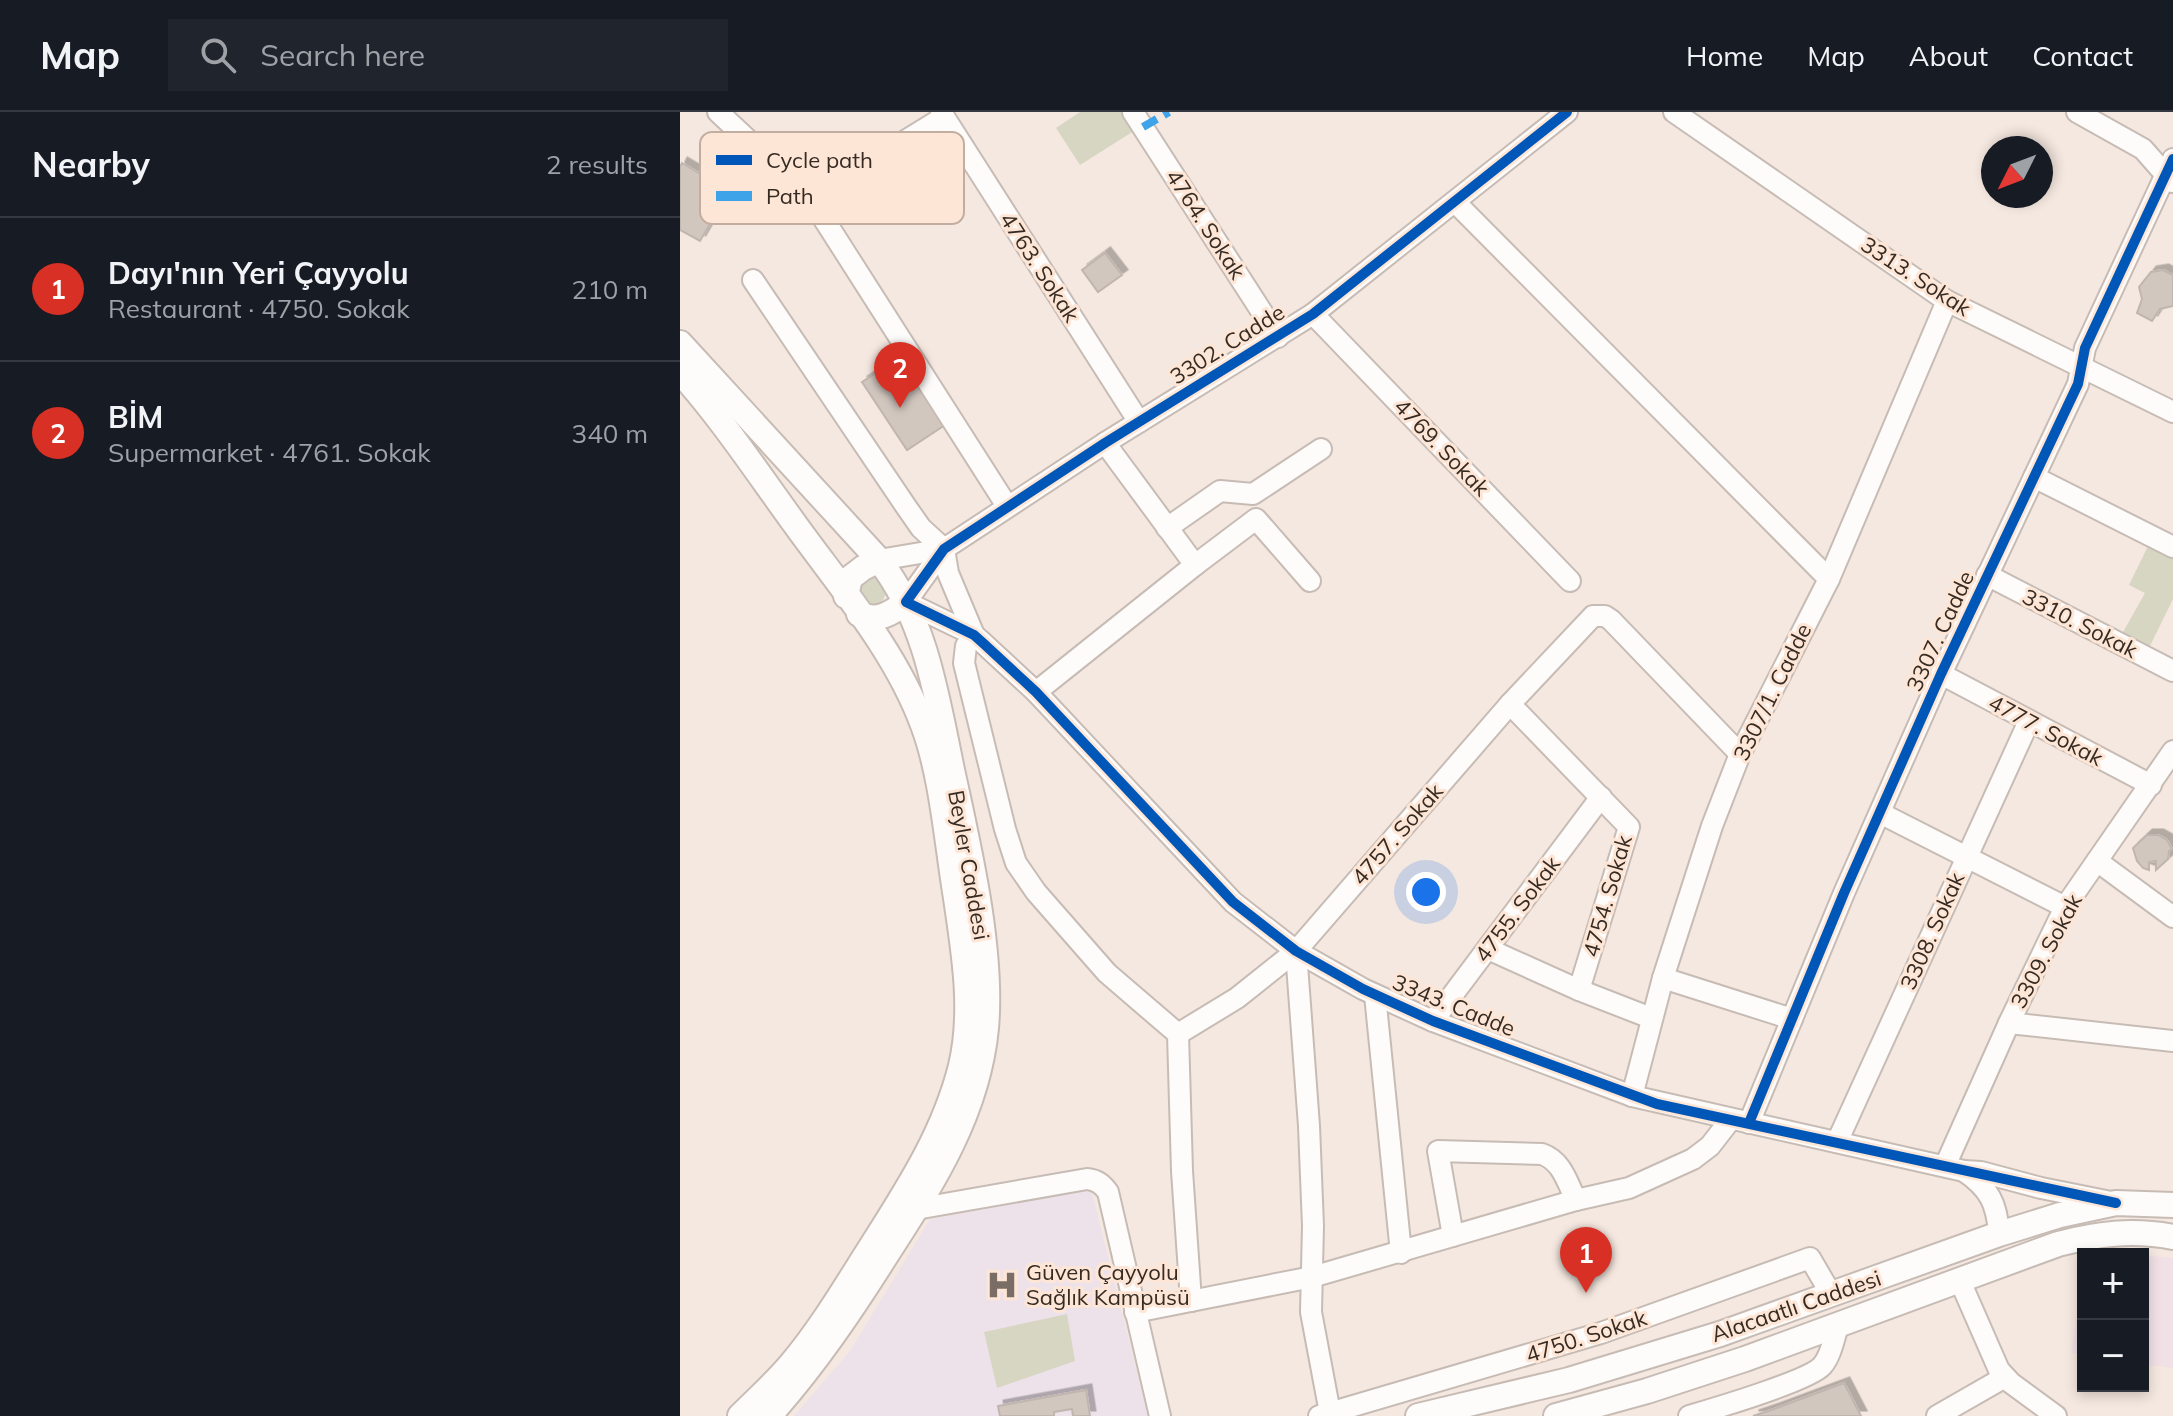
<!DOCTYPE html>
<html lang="en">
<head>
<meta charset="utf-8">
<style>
	body { margin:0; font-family:Mulish,sans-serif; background:#20242c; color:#f1f3f6 }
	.controls { position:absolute; right:24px; bottom:24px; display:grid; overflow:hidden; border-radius:0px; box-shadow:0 4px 12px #0003 }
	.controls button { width:72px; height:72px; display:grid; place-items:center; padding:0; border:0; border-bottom:2px solid #363941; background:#171b24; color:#f1f3f6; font:40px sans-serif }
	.compass { position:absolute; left:1301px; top:24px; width:72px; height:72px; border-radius:50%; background:#171b24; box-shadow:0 4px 12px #0003; rotate:228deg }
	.you { position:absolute; left:746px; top:780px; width:28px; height:28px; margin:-20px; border:6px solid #fff; border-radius:50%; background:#1a73e8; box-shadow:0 0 0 12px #1a73e833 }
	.badge { display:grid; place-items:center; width:52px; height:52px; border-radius:50%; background:#d93025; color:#fff; font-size:26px; font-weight:700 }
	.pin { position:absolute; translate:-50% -66px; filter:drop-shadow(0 2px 4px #0008) }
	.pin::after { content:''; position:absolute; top:42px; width:28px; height:24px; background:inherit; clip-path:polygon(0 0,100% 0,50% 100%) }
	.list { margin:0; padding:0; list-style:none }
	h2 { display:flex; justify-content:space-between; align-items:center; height:104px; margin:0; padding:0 32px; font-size:34px }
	h2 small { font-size:26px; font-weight:400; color:#9ea1a6 }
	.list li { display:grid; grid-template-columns:52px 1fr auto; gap:24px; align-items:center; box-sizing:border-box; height:144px; padding:0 32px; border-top:2px solid #363941 }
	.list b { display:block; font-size:30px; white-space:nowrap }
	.list p { margin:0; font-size:26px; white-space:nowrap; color:#9ea1a6 }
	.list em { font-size:26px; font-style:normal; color:#9ea1a6 }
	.icon { flex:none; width:44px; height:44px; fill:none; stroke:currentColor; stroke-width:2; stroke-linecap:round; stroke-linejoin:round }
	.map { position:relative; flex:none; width:1493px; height:1304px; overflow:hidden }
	header { display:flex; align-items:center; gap:48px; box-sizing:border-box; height:112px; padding:0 40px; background:#171b24; border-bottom:2px solid #363941 }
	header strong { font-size:38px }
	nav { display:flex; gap:44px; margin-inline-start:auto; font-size:28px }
	.search { width:560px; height:72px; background:#20242c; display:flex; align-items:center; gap:20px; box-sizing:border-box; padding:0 28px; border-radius:0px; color:#9ea1a6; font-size:30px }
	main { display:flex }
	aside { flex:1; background:#171b24 }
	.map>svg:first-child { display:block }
	.commercial { fill:#f1e1e7 }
	.medical { fill:#ede2ea }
	.green { fill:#d7d6c2 }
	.building { fill:#d2c7bf; stroke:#c1b6af; stroke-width:2; filter:url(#shadow) }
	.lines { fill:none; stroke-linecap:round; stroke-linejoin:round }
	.minor-casing { stroke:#c7bcb5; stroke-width:24 }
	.major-casing { stroke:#c7bcb5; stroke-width:28 }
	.minor { stroke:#fefcfa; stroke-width:20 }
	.major { stroke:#fefcfa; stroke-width:24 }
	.quiet { stroke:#3fa3ea; stroke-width:8; stroke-dasharray:16 8; stroke-linecap:butt }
	.cycleway-casing { stroke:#fee6d7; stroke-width:15 }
	.cycleway { stroke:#0057b8; stroke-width:10 }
	.labels { text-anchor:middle; stroke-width:6; stroke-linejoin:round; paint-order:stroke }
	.street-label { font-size:22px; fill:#362b23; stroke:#fee6d7 }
	.poi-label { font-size:22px; fill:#362b23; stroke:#fee6d7; text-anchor:start }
	.key { fill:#fee6d7; stroke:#c2aea1; stroke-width:2 }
	.key-label { font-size:22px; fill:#362b23 }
</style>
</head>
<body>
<header>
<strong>Map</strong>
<div class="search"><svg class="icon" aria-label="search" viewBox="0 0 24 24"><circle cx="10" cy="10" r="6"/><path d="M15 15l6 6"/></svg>Search here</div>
<nav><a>Home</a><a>Map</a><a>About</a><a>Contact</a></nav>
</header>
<main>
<aside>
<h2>Nearby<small>2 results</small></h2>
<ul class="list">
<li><span class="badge">1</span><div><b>Dayı'nın Yeri Çayyolu</b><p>Restaurant · 4750. Sokak</p></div><em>210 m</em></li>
<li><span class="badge">2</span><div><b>BİM</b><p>Supermarket · 4761. Sokak</p></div><em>340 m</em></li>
</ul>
</aside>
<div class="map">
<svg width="1493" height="1304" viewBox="0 0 1493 1304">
	<defs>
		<filter id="shadow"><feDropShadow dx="5.5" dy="-5.5" stdDeviation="0" flood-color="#0004"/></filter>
	</defs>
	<rect width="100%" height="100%" fill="#f5e8e0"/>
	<g class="commercial">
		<polygon points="1463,1143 1493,1146 1493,1256 1463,1252"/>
		<polygon points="1403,1164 1403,1243 1391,1241"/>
	</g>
	<polygon class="medical" points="411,1077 468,1304 114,1304 170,1239 250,1107"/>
	<g class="green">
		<polygon points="400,0 446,0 457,17 400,53 376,16"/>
		<polygon points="1469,432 1493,444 1493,487 1469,536 1442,522 1465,481 1449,473"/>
		<polygon points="190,465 200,467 207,480 200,494 190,496 176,478 178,473"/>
		<polygon points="387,1202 395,1249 317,1276 304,1220"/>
	</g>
	<g class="building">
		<polygon points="2,51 49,79 20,129 0,118 0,55"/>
		<polygon points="425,141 442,163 418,180 402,158"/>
		<polygon points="1483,158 1493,163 1493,194 1480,197 1472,209 1457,201 1462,187 1459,175 1471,160"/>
		<polygon points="220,245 265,313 227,338 182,270"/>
		<polygon points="1467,723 1478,723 1487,728 1492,737 1489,739 1488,747 1476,758 1476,749 1469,750 1469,758 1463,756 1457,749 1453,736"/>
		<polygon points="1164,1271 1181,1304 1073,1304 1094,1297"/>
		<polygon points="406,1278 410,1304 393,1304 392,1297 374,1300 374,1304 320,1304 318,1294"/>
	</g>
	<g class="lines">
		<defs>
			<g id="minor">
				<polyline points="38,0 131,87 327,394"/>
				<polyline points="261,0 459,310"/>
				<polyline points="453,0 598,225"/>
				<polyline points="887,0 633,202 425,331 264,437 226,490 294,523 303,531 356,580 553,790 616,839 683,877 753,909 952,984 1284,1059 1301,1060 1361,1076 1431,1090"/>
				<polyline points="994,0 1267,189 1493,300"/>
				<polyline points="1397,0 1463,37 1492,70"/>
				<polyline points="131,87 264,5"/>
				<polyline points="775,90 1149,467"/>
				<polyline points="73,168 227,396 241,416 264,437 268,461 294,523"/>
				<polyline points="633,202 890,469"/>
				<polyline points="1354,365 1493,435"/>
				<polyline points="487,416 540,379 573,382 641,337"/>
				<polyline points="199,448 264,437"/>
				<polyline points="515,453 576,407 630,469"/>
				<polyline points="1307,463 1493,559"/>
				<polyline points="294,523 286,534 284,551 325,717 336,751 356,780 427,861 498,922 502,1059 511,1189"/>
				<polyline points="1261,562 1471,673"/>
				<polyline points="356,580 515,453 425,331"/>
				<polyline points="830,592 949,715 899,878"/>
				<polyline points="1200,701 1385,795"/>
				<polyline points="1417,749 1493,805"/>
				<polyline points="808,837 899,878 971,906"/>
				<polyline points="616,839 629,1014 633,1114 631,1200 650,1301"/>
				<polyline points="983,866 1112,907"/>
				<polyline points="695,883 721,1141"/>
				<polyline points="753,909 921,685"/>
				<polyline points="1329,911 1493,929"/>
				<polyline points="498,922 557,886 616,839 830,592 913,504 925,504 931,508 1060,642"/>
				<polyline points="952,984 983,866 1032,714 1060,642 1149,467 1267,189"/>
				<polyline points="1069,1011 1164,781 1261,562 1398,272 1405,236 1493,47"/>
				<polyline points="1157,1030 1349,609"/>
				<polyline points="1265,1054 1329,911 1385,795 1493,639"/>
				<path d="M1284 1059C1309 1076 1317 1091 1319 1122"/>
				<path d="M236 1097 407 1067C417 1068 422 1072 428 1080L480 1304"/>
				<path d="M773 1124 758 1039 862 1042C882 1049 887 1070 896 1088"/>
				<polyline points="1280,1169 1319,1258 1331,1271 1376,1304"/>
				<polyline points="455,1200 632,1165 896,1088 949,1076 1013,1047 1030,1034 1051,1007"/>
				<polyline points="639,1304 921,1221 1130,1146 1151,1182"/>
				<path d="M1009 1304C1033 1297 1128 1269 1142 1254 1151 1244 1154 1226 1158 1214"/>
				<polyline points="1257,1304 1325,1265"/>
			</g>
			<g id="major">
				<path d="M0 231 199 448C246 508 257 586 272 658 289 736 313 838 306 916 298 1002 252 1072 207 1142 171 1199 134 1254 89 1304"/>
				<path d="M0 260C43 308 79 363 117 415 162 477 216 540 243 613 262 663 267 732 276 786 284 841 294 899 281 954 265 1018 231 1072 196 1127 169 1169 143 1214 111 1252 96 1270 77 1287 60 1304"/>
				<polyline points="166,484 170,466 183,456 199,448"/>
				<path d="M179 502C197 511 212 501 226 490"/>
				<polyline points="738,1304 889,1268 1040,1222 1319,1122 1380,1103 1436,1091 1493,1093"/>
				<path d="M876 1304 967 1279 1065 1247 1378 1132C1417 1122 1452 1117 1493 1125"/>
			</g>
		</defs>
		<use href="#minor" class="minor-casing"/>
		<use href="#major" class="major-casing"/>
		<use href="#minor" class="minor"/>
		<use href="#major" class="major"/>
		<polyline class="quiet" points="463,15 489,0"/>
		<defs>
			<g id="cycleway">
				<polyline points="887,0 633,202 425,331 264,437 226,490 294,523 303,531 356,580 553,790 616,839 683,877 753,909 977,992 1436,1091"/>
				<polyline points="1069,1011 1164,781 1261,562 1398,272 1405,236 1493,47"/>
			</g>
		</defs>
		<use href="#cycleway" class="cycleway-casing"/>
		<use href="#cycleway" class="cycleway"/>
	</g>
	<defs>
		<symbol id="hospital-bare" viewBox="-9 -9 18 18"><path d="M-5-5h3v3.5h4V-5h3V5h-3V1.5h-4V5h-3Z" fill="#796d65" stroke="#fee6d7" stroke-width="2.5" paint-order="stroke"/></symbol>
	</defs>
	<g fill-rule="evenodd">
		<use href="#hospital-bare" x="300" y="1151" width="44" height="44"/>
	</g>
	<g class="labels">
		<g class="street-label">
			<text transform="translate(526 112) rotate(57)" y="8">4764. Sokak</text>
			<text transform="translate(360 155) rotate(57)" y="8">4763. Sokak</text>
			<text transform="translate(1236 164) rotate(33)" y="8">3313. Sokak</text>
			<text transform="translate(547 232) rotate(-32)" y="8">3302. Cadde</text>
			<text transform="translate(762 335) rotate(46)" y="8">4769. Sokak</text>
			<text transform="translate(1400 511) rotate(27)" y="8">3310. Sokak</text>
			<text transform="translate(1260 519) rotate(-65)" y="8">3307. Cadde</text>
			<text transform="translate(1092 580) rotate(-64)" y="8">3307/1. Cadde</text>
			<text transform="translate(1366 618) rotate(28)" y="8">4777. Sokak</text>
			<text transform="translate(717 722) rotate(-49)" y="8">4757. Sokak</text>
			<text transform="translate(289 753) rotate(80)" y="8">Beyler Caddesi</text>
			<text transform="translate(927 784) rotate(-74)" y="8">4754. Sokak</text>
			<text transform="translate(837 797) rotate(-53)" y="8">4755. Sokak</text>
			<text transform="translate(1252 819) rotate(-66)" y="8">3308. Sokak</text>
			<text transform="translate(1366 839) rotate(-62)" y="8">3309. Sokak</text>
			<text transform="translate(774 893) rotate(22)" y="8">3343. Cadde</text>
			<text transform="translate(1116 1194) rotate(-19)" y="8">Alacaatlı Caddesi</text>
			<text transform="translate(906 1224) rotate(-18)" y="8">4750. Sokak</text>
		</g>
		<g class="poi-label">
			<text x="346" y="1168">Güven Çayyolu<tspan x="346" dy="25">Sağlık Kampüsü</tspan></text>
		</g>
	</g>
	<rect x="20" y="20" width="264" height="92" rx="12" class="key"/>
	<rect x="36" y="43" width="36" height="10" fill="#0057b8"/>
	<rect x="36" y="79" width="36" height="10" fill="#3fa3ea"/>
	<g class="key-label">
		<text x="86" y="56">Cycle path</text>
		<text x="86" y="92">Path</text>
	</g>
</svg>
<div class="controls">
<button>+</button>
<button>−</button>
</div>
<svg class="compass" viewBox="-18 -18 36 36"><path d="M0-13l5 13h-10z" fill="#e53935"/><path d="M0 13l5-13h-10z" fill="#9ea1a6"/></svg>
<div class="you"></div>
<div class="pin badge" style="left:906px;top:1181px">1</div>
<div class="pin badge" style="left:220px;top:296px">2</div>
</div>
</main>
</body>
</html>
